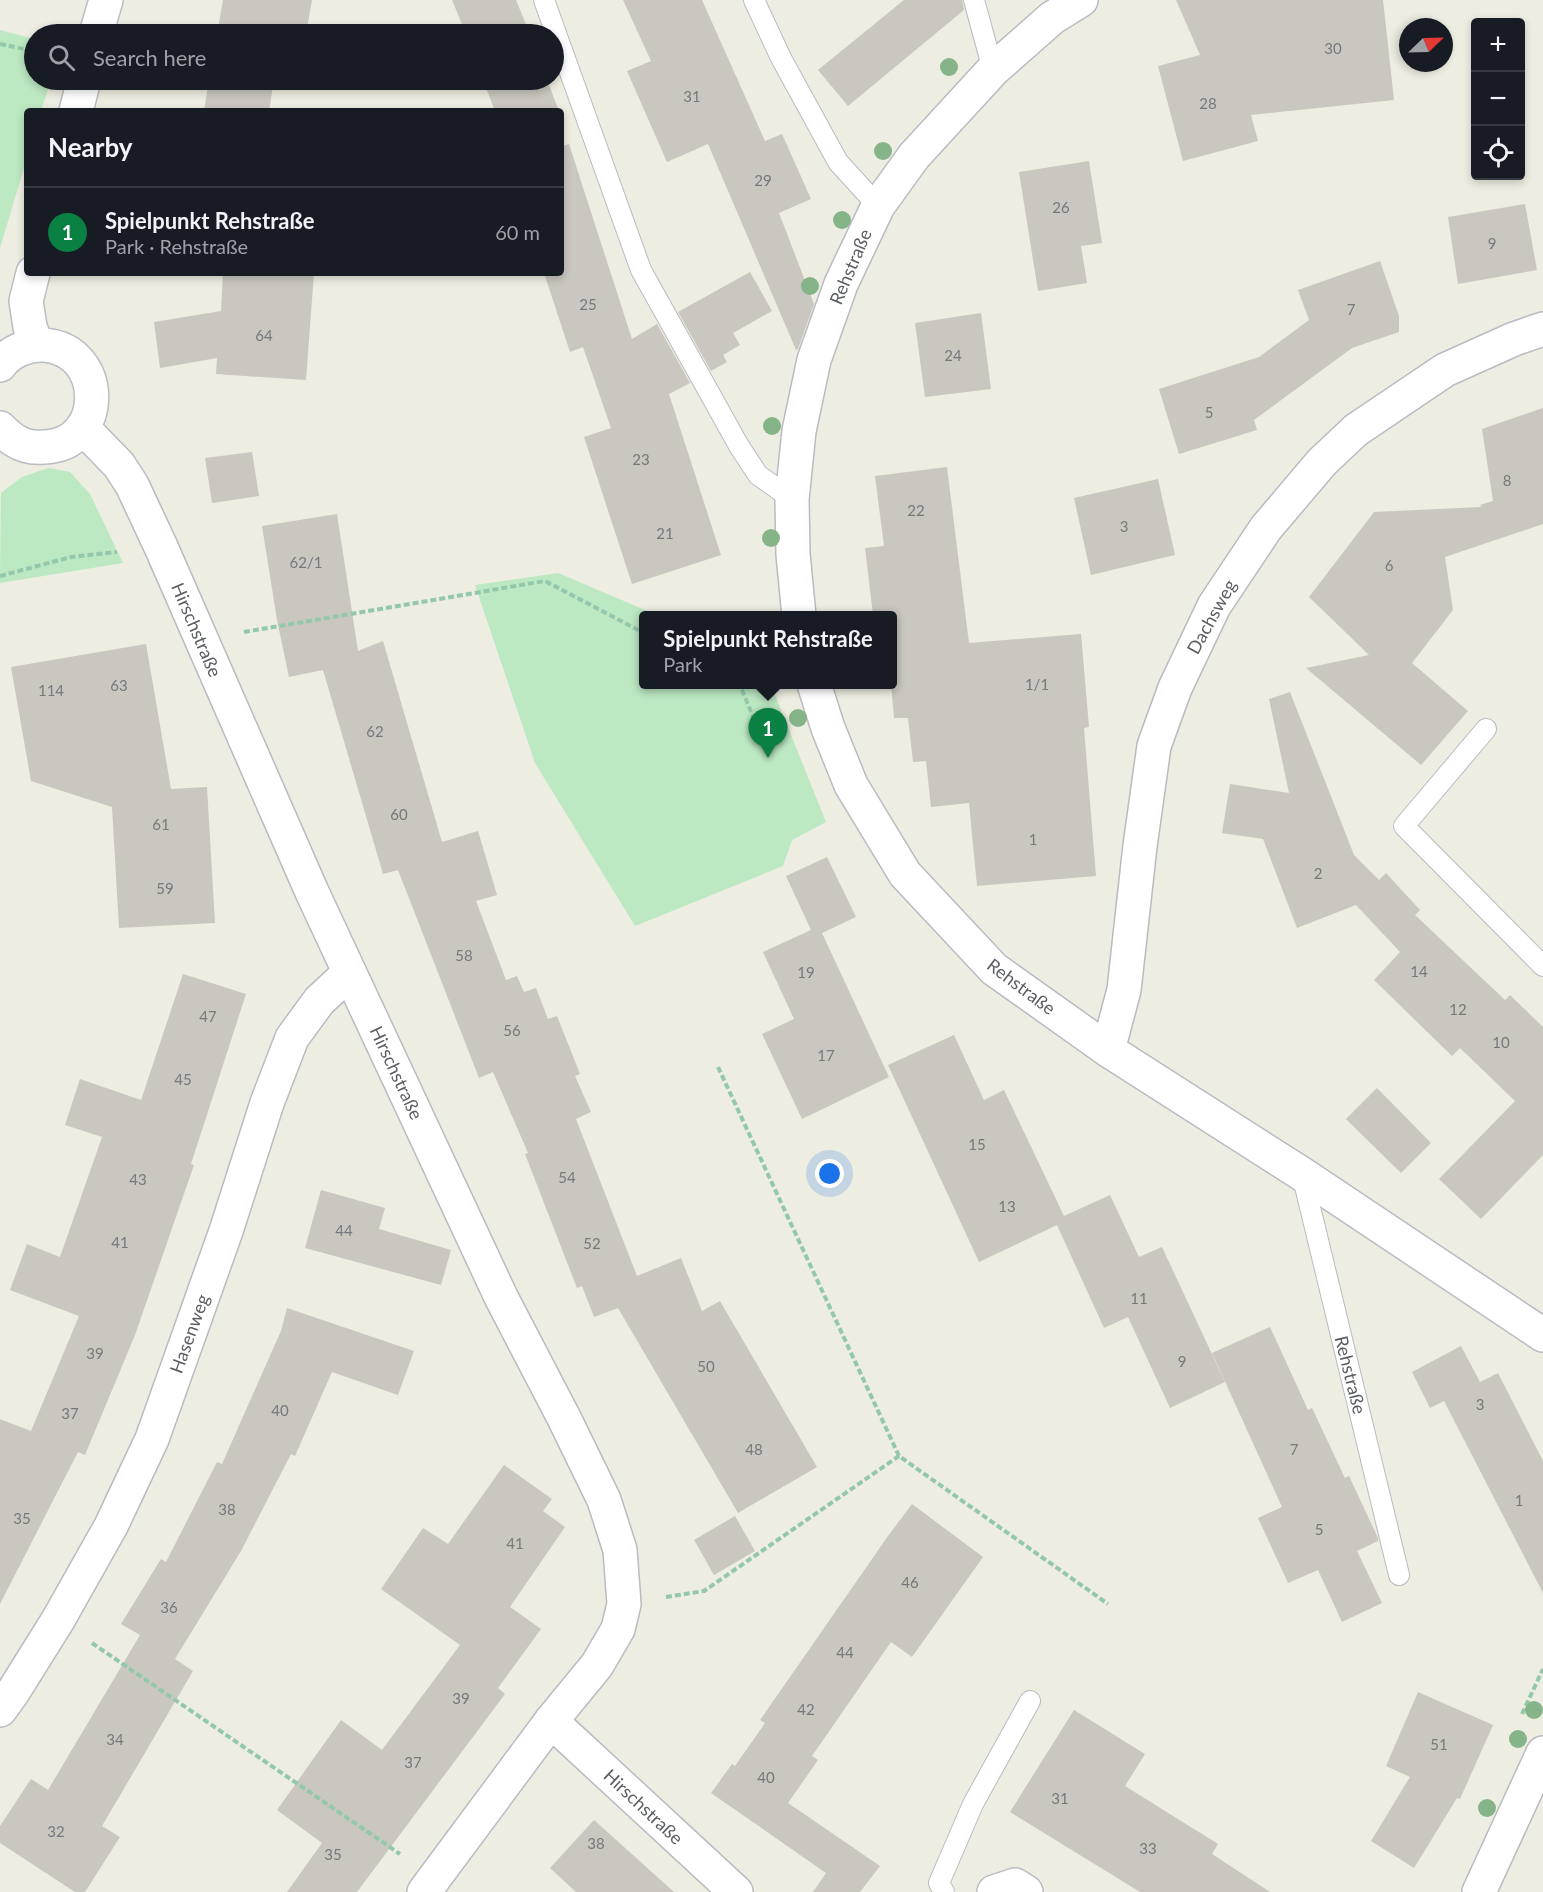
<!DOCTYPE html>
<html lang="en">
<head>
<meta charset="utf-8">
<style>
	body { margin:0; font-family:Lato,sans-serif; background:#242831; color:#f1f3f6 }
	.controls { position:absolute; right:18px; top:18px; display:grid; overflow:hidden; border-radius:6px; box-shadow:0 3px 9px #0003 }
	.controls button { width:54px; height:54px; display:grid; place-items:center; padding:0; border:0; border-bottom:2px solid #363941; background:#171b24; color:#f1f3f6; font:30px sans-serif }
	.compass { position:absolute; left:1399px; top:18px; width:54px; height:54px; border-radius:50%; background:#171b24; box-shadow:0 3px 9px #0003; rotate:67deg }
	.you { position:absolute; left:830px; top:1174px; width:21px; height:21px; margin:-15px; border:4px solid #fff; border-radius:50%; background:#1a73e8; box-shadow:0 0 0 9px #1a73e833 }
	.badge { display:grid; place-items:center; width:39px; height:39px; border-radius:50%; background:#0b8043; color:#fff; font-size:20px; font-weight:700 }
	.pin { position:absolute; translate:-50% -50px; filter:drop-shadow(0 2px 3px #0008) }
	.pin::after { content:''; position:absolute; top:32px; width:21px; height:18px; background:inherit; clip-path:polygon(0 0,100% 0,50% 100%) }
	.popup { position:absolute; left:639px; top:611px; width:258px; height:78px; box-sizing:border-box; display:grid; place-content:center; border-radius:6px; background:#171b24; filter:drop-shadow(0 2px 4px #0005); font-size:20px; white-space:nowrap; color:#9ea1a6 }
	.popup b { font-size:22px; color:#f1f3f6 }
	.popup::after { content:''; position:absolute; left:50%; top:100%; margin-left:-12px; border:12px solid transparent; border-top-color:#171b24 }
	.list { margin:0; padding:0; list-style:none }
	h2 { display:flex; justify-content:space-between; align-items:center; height:78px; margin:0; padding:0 24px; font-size:26px }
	h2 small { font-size:20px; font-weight:400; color:#9ea1a6 }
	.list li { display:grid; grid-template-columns:39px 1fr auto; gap:18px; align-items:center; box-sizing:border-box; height:90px; padding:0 24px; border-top:2px solid #363941 }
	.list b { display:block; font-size:22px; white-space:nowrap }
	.list p { margin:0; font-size:20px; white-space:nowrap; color:#9ea1a6 }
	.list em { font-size:20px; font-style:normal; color:#9ea1a6 }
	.icon { flex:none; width:33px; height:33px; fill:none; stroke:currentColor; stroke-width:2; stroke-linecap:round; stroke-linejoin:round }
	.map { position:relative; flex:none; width:1543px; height:1892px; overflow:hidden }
	.search { position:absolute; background:#171b24; box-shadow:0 3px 9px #0003; left:24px; top:24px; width:540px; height:66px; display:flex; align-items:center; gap:15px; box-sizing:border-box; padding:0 21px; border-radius:33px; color:#9ea1a6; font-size:22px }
	.panel { position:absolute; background:#171b24; box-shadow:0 3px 9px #0003; left:24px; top:108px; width:540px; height:168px; border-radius:6px }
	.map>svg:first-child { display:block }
	.green { fill:#bce8c2 }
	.building { fill:#c9c7bf }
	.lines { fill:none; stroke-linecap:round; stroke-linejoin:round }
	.lane-casing { stroke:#b9bbc2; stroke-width:22 }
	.street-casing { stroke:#b9bbc2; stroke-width:36 }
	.secondary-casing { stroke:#babdc4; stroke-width:36 }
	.path { stroke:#94c8ab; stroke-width:4; stroke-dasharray:6 3; stroke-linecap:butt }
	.lane { stroke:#fff; stroke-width:20 }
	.street { stroke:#fff; stroke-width:33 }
	.secondary { stroke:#fff; stroke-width:33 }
	.tree { fill:#85b488 }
	.labels { text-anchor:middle; stroke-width:4.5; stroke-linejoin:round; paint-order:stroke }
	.number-label { font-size:15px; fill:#76787b }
	.street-label { font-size:18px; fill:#5a5d64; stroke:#fff }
</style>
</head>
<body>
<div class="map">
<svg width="1543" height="1892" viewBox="0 0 1543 1892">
	<rect width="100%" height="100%" fill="#eeede1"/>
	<g class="green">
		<polygon points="0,30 34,39 34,80 51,80 41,111 27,111 27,158 0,248"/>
		<polygon points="48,468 70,472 90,494 123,563 0,583 1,493 22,477"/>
		<polygon points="558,573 657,615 644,616 644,684 771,685 826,822 792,840 783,866 635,926 535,763 475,585"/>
	</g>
	<g class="building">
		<polygon points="223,0 312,0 306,34 217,34"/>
		<polygon points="452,0 516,0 530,34 466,34"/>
		<polygon points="623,0 702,0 765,141 782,134 811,199 779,213 814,304 798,349 796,350 708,144 667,162 627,71 651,61"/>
		<polygon points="904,0 962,0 964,10 848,106 818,70"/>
		<polygon points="1176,0 1383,0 1394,100 1251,115 1258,141 1183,161 1158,66 1200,55"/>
		<polygon points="209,80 274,80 269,111 204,111"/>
		<polygon points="483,80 547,80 559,111 495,111"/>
		<polygon points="569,144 632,339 657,324 690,383 669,394 721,555 632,584 584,437 611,428 583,347 570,352 544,273 561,273 561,146"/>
		<polygon points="1089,161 1102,243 1081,246 1087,283 1038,291 1019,172"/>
		<polygon points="1525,204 1537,270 1458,284 1448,217"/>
		<polygon points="1380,261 1399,316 1399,332 1352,348 1254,420 1257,430 1179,454 1159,389 1259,357 1309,320 1298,290"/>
		<polygon points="750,272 772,311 733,333 740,345 723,355 727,362 711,371 678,312"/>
		<polygon points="223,273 314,273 306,380 216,374 217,358 160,368 154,322 221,311"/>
		<polygon points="981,313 991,389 925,397 915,323"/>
		<polygon points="1543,408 1543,524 1445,557 1453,610 1412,663 1468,711 1421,765 1306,668 1369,655 1309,597 1374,512 1481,507 1480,505 1493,501 1482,429"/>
		<polygon points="252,452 259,496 212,503 205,458"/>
		<polygon points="947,467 969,643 1081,634 1089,727 1084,728 1096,876 977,886 969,803 931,807 926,761 913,762 908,718 894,718 891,684 892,684 892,615 873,615 865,548 884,546 875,476"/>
		<polygon points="1158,479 1175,555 1091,575 1074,498"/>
		<polygon points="337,514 358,651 383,641 442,842 478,831 497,895 476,901 506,980 517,976 524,992 536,988 548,1019 557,1016 580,1074 575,1076 591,1112 576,1119 637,1276 681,1258 702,1311 720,1301 817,1467 738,1513 618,1308 594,1317 582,1286 577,1288 525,1154 528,1153 493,1072 479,1078 398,870 383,874 323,670 289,677 277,620 262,526"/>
		<polygon points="146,644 171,789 207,787 215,923 119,928 112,807 31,781 11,667"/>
		<polygon points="1290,692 1354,855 1379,880 1386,873 1420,910 1415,915 1505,1000 1510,995 1543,1027 1543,1155 1481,1219 1439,1179 1515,1101 1460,1048 1452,1056 1374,980 1400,952 1356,905 1297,928 1263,839 1222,833 1230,784 1289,793 1269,699"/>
		<polygon points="827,857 856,917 822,933 889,1077 802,1119 762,1034 794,1019 763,952 811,930 786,876"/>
		<polygon points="183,974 246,994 191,1164 194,1165 135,1335 85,1455 78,1452 0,1604 0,1419 31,1431 79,1316 10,1290 27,1244 60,1257 102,1137 65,1125 80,1079 141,1100"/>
		<polygon points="954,1035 984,1100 1004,1090 1064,1216 1110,1195 1139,1257 1162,1247 1225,1382 1170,1408 1128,1317 1104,1328 1057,1225 979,1262 888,1065"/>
		<polygon points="1377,1088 1431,1143 1401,1173 1346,1119"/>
		<polygon points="321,1190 385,1208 379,1229 451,1250 441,1285 305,1248"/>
		<polygon points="287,1308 414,1351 398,1395 332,1372 295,1456 291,1454 241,1551 175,1659 193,1671 102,1826 120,1837 85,1892 75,1892 0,1843 0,1826 31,1779 48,1790 140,1635 121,1624 161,1559 166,1562 217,1462 222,1464 281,1331"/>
		<polygon points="1270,1327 1308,1410 1312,1408 1345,1478 1349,1476 1378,1538 1378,1541 1357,1551 1382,1603 1342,1622 1318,1570 1288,1583 1258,1518 1282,1507 1212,1353"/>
		<polygon points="1461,1346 1480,1382 1498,1373 1543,1461 1543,1593 1444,1401 1430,1408 1412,1372"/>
		<polygon points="504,1465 552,1499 543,1511 565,1527 510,1607 541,1629 498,1688 505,1694 357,1892 287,1892 322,1843 277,1810 341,1720 382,1750 460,1645 381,1589 423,1528 448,1544"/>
		<polygon points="912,1504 983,1557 912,1657 891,1642 812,1756 818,1760 788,1803 880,1866 860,1892 813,1892 826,1873 711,1793 732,1764 735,1766 765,1723 760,1720 888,1536"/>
		<polygon points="735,1516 755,1551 714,1575 694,1540"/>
		<polygon points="1418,1692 1493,1725 1460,1799 1457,1798 1414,1868 1371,1841 1410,1777 1386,1766"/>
		<polygon points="1074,1710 1145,1754 1125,1786 1218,1844 1212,1854 1270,1892 1140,1892 1010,1812"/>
		<polygon points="594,1820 674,1892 576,1892 550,1868"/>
	</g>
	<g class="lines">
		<defs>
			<g id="lane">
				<polyline points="544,0 641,270 739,446 758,475 792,499"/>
				<polyline points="754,0 781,58 838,162 878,206"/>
				<polyline points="974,0 993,70"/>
				<polyline points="1486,729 1404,826 1543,966"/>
				<polyline points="1302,1174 1399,1575"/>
				<polyline points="944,1892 939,1883 973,1804 1030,1701"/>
			</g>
			<g id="street">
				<polyline points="83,428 119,465 132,485 161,547 312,892 501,1297 564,1418 604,1500 620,1550 624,1604 618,1629 597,1665 551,1721 424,1892"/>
				<polyline points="799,616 793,554 792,499 799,431 814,360 841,284 878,206 914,156 993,70 1052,18 1081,0"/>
				<polyline points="814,684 828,728 851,785 905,874 994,969 1108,1050 1302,1174 1543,1335"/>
				<polyline points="1108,1050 1124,990 1140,846 1154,746 1175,688 1214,606 1266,528 1322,462 1356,430 1445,370 1514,339 1543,329"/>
				<polyline points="0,1710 13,1692 58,1620 111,1526 152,1439 226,1231 267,1103 292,1038 319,1001 349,973"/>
				<polyline points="551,1721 736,1892"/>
				<polyline points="994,1892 1015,1885 1026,1892"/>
				<polyline points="1479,1892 1543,1753"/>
			</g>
			<g id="secondary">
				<polyline points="96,34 106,0"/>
				<polyline points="76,111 84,80"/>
				<polyline points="33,273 26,301 30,327 37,345"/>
				<path d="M0 365C9 352 28 344 44 345 108 350 107 446 44 447 34 448 23 446 14 440 9 437 4 432 0 428"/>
			</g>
		</defs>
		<use href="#lane" class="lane-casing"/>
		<use href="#street" class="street-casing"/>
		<use href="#secondary" class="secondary-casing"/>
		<g class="path">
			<polyline points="0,44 34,51"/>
			<polyline points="0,576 71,557 117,552"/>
			<polyline points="244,632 545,581 644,633"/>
			<polyline points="735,684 742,690 764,743 786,736"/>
			<polyline points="718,1067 899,1456 1108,1604"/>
			<polyline points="666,1597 704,1591 899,1456"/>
			<polyline points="92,1643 400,1854"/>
			<polyline points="1522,1714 1543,1669"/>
		</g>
		<use href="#lane" class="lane"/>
		<use href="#street" class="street"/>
		<use href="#secondary" class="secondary"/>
	</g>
	<g class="tree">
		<circle cx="949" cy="67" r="9"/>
		<circle cx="883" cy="151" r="9"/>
		<circle cx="842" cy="220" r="9"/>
		<circle cx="810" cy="286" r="9"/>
		<circle cx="772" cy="426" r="9"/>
		<circle cx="771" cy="538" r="9"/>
		<circle cx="798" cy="718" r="9"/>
		<circle cx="1534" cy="1710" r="9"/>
		<circle cx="1518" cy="1739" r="9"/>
		<circle cx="1487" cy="1808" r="9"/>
	</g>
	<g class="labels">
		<g class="number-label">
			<text x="1333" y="54">30</text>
			<text x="692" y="102">31</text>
			<text x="1208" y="109">28</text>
			<text x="763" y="186">29</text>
			<text x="1061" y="213">26</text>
			<text x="1492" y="249">9</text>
			<text x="588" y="310">25</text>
			<text x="1351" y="315">7</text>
			<text x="264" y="341">64</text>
			<text x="953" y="361">24</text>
			<text x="1209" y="418">5</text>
			<text x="641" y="465">23</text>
			<text x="1507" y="486">8</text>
			<text x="916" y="516">22</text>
			<text x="1124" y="532">3</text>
			<text x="665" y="539">21</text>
			<text x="306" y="568">62/1</text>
			<text x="1389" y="571">6</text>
			<text x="1037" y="690">1/1</text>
			<text x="119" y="691">63</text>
			<text x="51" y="696">114</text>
			<text x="375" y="737">62</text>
			<text x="399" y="820">60</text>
			<text x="161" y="830">61</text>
			<text x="1033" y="845">1</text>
			<text x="1318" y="879">2</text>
			<text x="165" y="894">59</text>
			<text x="464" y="961">58</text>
			<text x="1419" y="977">14</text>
			<text x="806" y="978">19</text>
			<text x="1458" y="1015">12</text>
			<text x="208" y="1022">47</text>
			<text x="512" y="1036">56</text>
			<text x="1501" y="1048">10</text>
			<text x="826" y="1061">17</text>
			<text x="183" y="1085">45</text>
			<text x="977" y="1150">15</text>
			<text x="567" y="1183">54</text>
			<text x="138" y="1185">43</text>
			<text x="1007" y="1212">13</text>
			<text x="344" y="1236">44</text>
			<text x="120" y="1248">41</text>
			<text x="592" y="1249">52</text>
			<text x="1139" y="1304">11</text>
			<text x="95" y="1359">39</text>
			<text x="1182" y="1367">9</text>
			<text x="706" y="1372">50</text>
			<text x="1480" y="1410">3</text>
			<text x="280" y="1416">40</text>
			<text x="70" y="1419">37</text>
			<text x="754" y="1455">48</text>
			<text x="1294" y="1455">7</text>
			<text x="1519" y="1506">1</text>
			<text x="227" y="1515">38</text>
			<text x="22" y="1524">35</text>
			<text x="1319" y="1535">5</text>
			<text x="515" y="1549">41</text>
			<text x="910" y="1588">46</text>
			<text x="169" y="1613">36</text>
			<text x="845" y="1658">44</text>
			<text x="461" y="1704">39</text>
			<text x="806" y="1715">42</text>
			<text x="115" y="1745">34</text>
			<text x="1439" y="1750">51</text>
			<text x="413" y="1768">37</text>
			<text x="766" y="1783">40</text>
			<text x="1060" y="1804">31</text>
			<text x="56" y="1837">32</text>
			<text x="596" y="1849">38</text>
			<text x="1148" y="1854">33</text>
			<text x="333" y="1860">35</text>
		</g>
		<g class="street-label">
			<text transform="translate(851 267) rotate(-67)" y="6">Rehstraße</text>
			<text transform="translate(1212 617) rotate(-61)" y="6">Dachsweg</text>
			<text transform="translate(196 630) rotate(67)" y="6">Hirschstraße</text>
			<text transform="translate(1021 987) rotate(37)" y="6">Rehstraße</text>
			<text transform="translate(396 1073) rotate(65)" y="6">Hirschstraße</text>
			<text transform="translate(190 1334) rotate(-70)" y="6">Hasenweg</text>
			<text transform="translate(1350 1375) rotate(76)" y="6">Rehstraße</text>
			<text transform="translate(643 1807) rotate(43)" y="6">Hirschstraße</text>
		</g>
	</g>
</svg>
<div class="controls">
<button>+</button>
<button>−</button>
<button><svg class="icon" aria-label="locate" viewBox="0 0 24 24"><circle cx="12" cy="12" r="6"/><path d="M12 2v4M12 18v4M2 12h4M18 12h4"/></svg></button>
</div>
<svg class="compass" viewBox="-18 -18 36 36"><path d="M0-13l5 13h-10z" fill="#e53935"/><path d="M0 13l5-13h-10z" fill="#9ea1a6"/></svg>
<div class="you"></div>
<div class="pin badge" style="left:768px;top:758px">1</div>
<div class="popup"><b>Spielpunkt Rehstraße</b>Park</div>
<div class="search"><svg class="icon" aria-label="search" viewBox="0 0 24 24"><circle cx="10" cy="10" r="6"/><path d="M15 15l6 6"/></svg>Search here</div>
<section class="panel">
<h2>Nearby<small></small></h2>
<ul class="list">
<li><span class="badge">1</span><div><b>Spielpunkt Rehstraße</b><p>Park · Rehstraße</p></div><em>60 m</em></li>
</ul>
</section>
</div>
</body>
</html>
